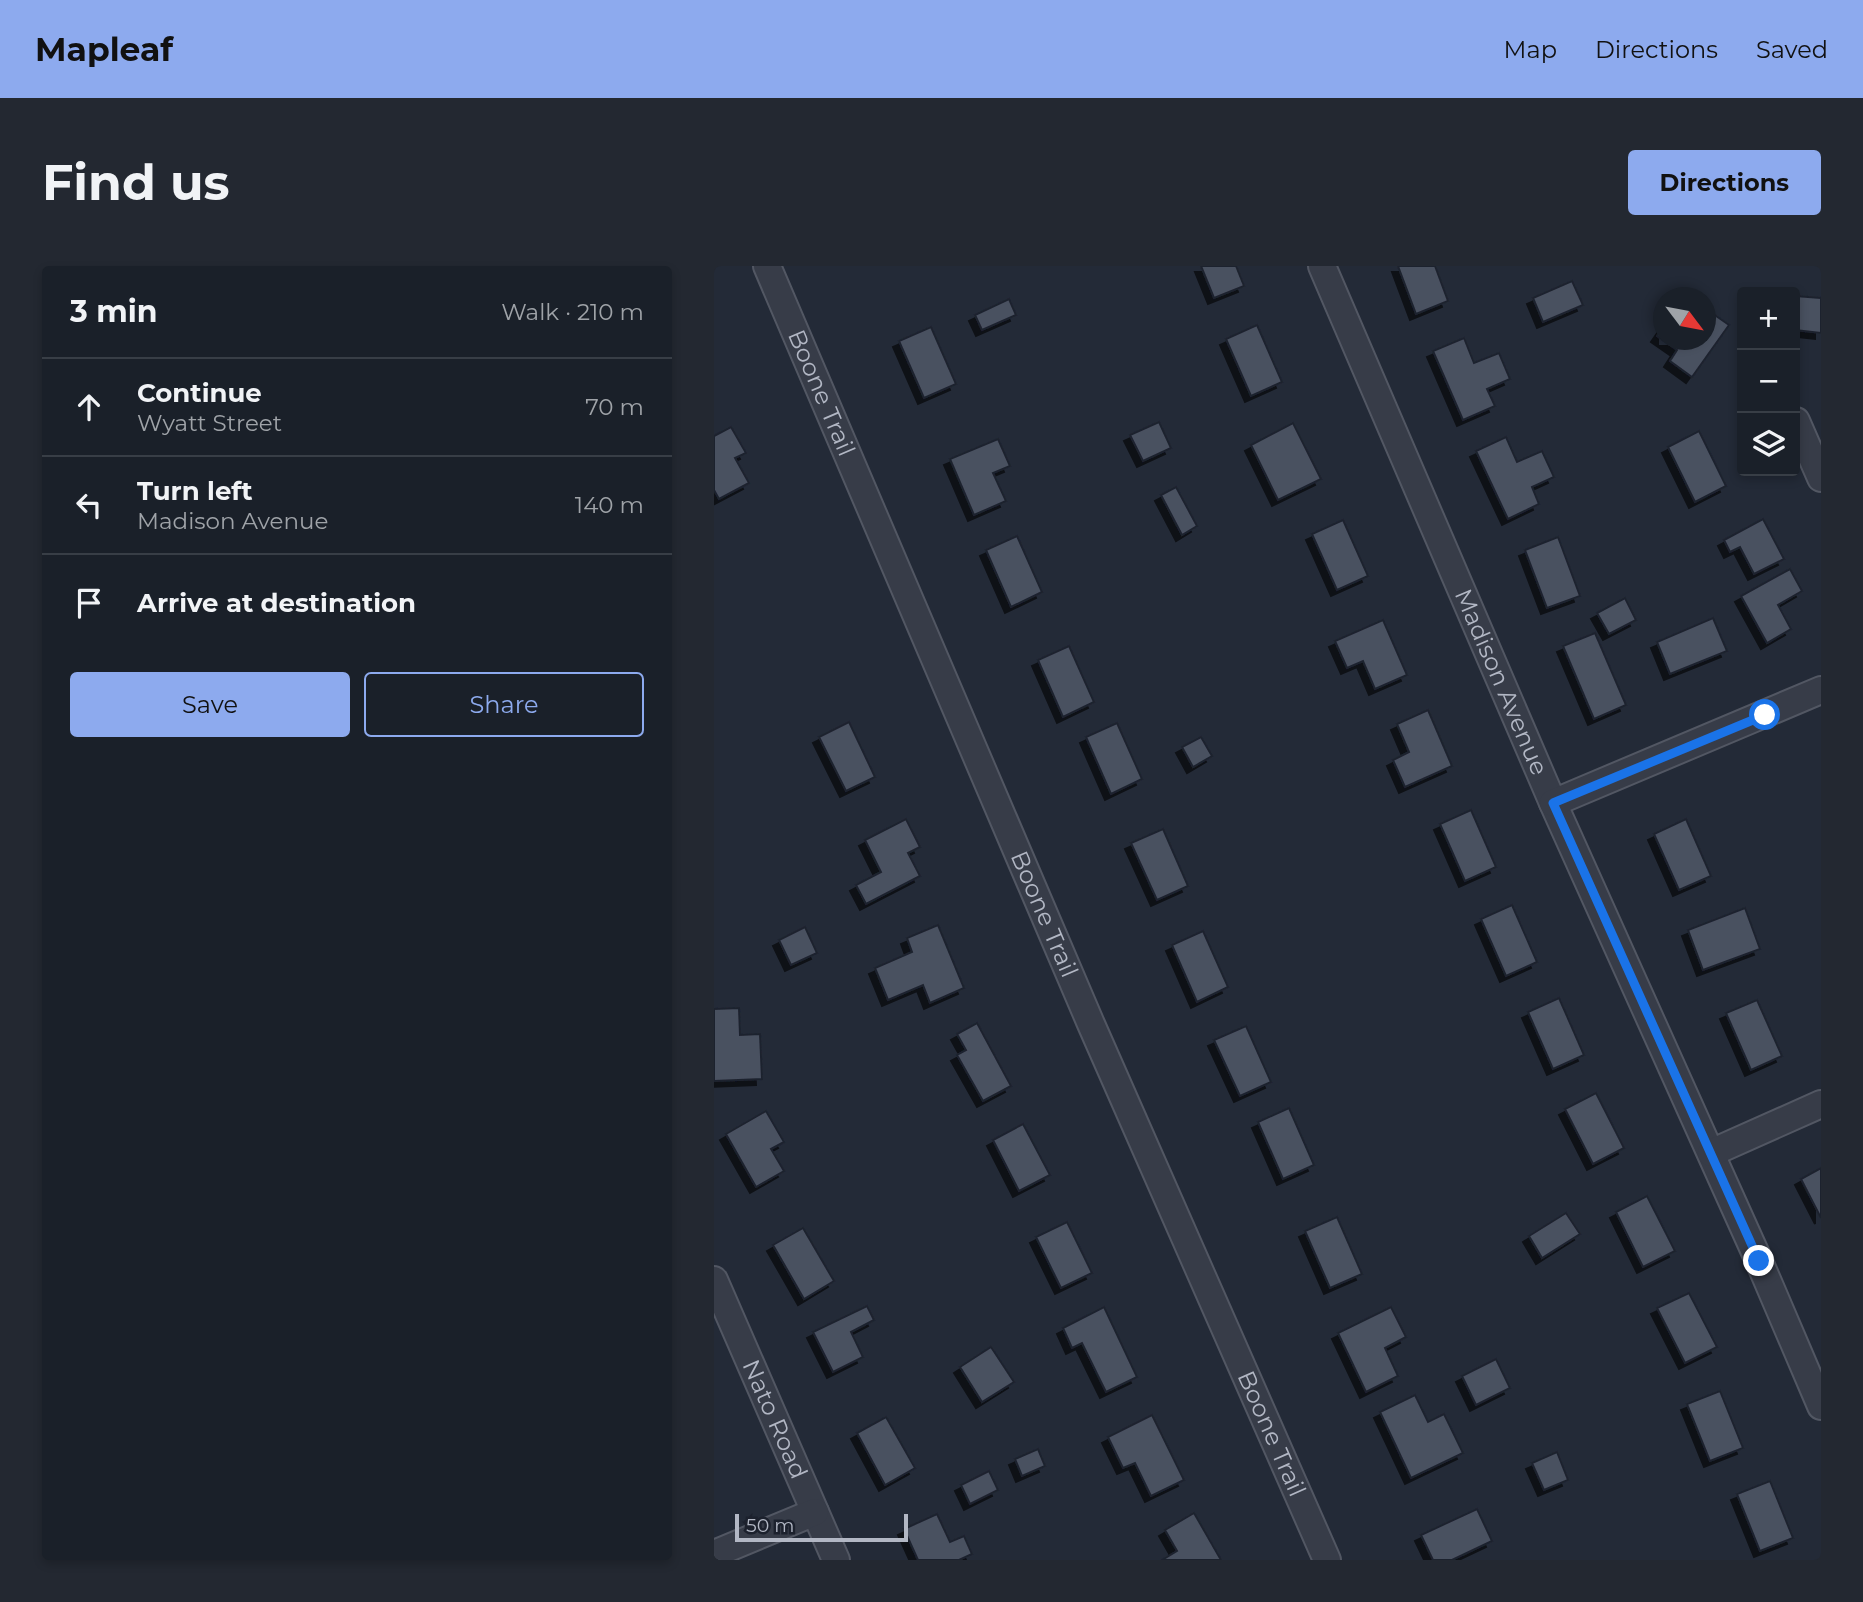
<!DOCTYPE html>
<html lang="en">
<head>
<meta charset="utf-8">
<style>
	body { margin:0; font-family:Montserrat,sans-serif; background:#232831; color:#f1f3f6 }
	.controls { position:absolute; right:21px; top:21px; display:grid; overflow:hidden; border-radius:7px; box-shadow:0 4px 10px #0003 }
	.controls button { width:63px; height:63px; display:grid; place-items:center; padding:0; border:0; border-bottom:2px solid #383e46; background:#1a2029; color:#f1f3f6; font:35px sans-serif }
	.compass { position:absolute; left:939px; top:21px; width:63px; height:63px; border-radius:50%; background:#1a2029; box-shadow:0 4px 10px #0003; rotate:122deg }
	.scale { position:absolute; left:21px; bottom:18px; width:173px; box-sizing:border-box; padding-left:7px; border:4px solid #b2b7c4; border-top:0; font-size:19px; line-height:24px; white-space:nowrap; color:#b2b7c4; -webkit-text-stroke:5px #1c212d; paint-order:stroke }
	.stop { position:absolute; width:21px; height:21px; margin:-16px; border:5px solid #1a73e8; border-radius:50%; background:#fff }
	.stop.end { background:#1a73e8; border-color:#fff; box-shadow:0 2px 7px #0008 }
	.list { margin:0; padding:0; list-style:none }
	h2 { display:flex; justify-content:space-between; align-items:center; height:91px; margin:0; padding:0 28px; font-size:30px }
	h2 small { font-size:23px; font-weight:400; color:#9fa3a8 }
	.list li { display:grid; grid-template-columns:46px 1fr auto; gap:21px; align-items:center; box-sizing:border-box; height:98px; padding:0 28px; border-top:2px solid #383e46 }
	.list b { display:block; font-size:26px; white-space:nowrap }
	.list p { margin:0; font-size:23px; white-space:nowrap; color:#9fa3a8 }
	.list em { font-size:23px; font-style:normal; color:#9fa3a8 }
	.actions { display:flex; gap:14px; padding:21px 28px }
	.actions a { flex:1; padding:16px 0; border:2px solid #8daaee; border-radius:7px; text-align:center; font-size:24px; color:#8daaee }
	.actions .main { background:#8daaee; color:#111 }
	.icon { flex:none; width:38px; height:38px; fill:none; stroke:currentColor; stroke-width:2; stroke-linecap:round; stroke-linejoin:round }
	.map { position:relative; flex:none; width:1107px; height:1294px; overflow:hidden; border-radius:7px }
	header { display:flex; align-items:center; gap:42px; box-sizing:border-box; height:98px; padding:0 35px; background:#8daaee; color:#111 }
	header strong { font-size:33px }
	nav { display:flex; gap:38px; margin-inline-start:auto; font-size:24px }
	.intro { display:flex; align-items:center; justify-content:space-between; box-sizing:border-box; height:168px; padding:0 42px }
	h1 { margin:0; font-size:49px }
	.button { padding:18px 32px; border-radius:7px; background:#8daaee; color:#111; font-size:24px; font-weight:700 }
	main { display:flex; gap:42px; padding:0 42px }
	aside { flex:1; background:#1a2029; border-radius:7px; box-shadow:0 4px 10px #0003 }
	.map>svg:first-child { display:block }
	.building { fill:#4a5161; stroke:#1e232f; stroke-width:2; filter:url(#shadow) }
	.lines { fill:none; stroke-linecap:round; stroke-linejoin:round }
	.minor-casing { stroke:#525763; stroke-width:30 }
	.minor { stroke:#373c48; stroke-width:26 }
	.route { stroke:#1a73e8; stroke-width:9 }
	.labels { text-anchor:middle; stroke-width:5; stroke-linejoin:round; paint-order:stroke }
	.street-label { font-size:24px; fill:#b2b7c4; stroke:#1c212d }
</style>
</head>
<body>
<header>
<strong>Mapleaf</strong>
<nav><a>Map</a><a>Directions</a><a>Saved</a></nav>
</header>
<div class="intro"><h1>Find us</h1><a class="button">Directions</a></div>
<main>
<aside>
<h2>3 min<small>Walk · 210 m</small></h2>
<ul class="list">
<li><svg class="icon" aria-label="ahead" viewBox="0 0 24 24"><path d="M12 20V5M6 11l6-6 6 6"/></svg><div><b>Continue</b><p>Wyatt Street</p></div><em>70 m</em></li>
<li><svg class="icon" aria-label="left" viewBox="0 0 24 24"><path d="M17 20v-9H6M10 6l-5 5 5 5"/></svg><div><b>Turn left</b><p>Madison Avenue</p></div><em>140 m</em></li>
<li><svg class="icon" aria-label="arrive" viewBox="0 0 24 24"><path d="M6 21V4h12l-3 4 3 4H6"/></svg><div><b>Arrive at destination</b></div></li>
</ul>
<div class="actions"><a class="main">Save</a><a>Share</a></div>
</aside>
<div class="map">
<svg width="1107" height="1294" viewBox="0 0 1107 1294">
	<defs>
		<filter id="shadow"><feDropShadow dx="-6" dy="6" stdDeviation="0" flood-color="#0009"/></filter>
	</defs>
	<rect width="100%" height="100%" fill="#232a37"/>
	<g class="building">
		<polygon points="487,0 522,0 530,20 500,32"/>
		<polygon points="684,0 721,0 734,35 702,48"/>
		<polygon points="858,15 869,39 829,56 819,32"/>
		<polygon points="1081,30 1107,32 1107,67 1081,64"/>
		<polygon points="295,33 302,49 268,64 261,49"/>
		<polygon points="992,43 1015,59 978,111 956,95 963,84 943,70 950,60 950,74 992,74"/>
		<polygon points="543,59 568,116 537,130 512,73"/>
		<polygon points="217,61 242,118 210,132 185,75"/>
		<polygon points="750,72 760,97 785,87 796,113 773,123 781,140 749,154 719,85"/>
		<polygon points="445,156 457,182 429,195 416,169"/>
		<polygon points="579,157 607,213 564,234 537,179"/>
		<polygon points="17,161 32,187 21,192 35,217 5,233 0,224 0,170"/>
		<polygon points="985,165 1012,220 981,236 954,181"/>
		<polygon points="792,171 803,196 828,185 840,211 818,221 825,238 794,253 762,185"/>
		<polygon points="284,173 296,200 279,207 292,235 260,249 236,193"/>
		<polygon points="462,221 483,260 468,269 447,229"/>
		<polygon points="1049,253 1070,293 1040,308 1026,281 1016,286 1010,274"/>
		<polygon points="629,254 654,310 623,324 598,268"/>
		<polygon points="303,270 328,326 297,341 272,284"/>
		<polygon points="844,271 866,330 833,342 811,284"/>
		<polygon points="1076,303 1088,325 1064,339 1077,363 1053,377 1027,330"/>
		<polygon points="911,332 922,354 895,368 883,347"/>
		<polygon points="999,352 1013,385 956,408 943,376"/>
		<polygon points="669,354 693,409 661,423 649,395 633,402 621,375"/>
		<polygon points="881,367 912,439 880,453 849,380"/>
		<polygon points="355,380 380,436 349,451 324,394"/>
		<polygon points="714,444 738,500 691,521 679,494 695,486 683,458"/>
		<polygon points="135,456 161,511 132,525 105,471"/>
		<polygon points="403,457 428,513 397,528 372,471"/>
		<polygon points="487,471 498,490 479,501 468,481"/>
		<polygon points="757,544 782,601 751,615 726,558"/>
		<polygon points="192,553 206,581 194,587 206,610 152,638 142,619 167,606 151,574"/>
		<polygon points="972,553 997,610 965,624 940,568"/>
		<polygon points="449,563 474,620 443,634 417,577"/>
		<polygon points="798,639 823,696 792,710 767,653"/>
		<polygon points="1031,642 1046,683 989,704 974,664"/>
		<polygon points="224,659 250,722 216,737 209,719 174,734 161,702 198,686 193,672"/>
		<polygon points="91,661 103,687 77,699 65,674"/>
		<polygon points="489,665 514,721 483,736 458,679"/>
		<polygon points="845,732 870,789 839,803 814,746"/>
		<polygon points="1043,734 1068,790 1037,804 1012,747"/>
		<polygon points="25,742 26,769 46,768 48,813 0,815 0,743"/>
		<polygon points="263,757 297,820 269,835 243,789 252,784 243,768"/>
		<polygon points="532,760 557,816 526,830 500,774"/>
		<polygon points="882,827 910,882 879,898 851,843"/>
		<polygon points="575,842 600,899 569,913 544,856"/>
		<polygon points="52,845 70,876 57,883 70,905 42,921 12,868"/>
		<polygon points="309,858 336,909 305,925 279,874"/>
		<polygon points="1107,902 1107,952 1087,913"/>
		<polygon points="933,930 961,985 929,1001 902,946"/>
		<polygon points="852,947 866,968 828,992 815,970"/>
		<polygon points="623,951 648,1008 616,1022 591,965"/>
		<polygon points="353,956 378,1007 347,1022 322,971"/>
		<polygon points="89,962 120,1015 90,1033 59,979"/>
		<polygon points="975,1027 1003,1081 971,1097 943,1042"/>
		<polygon points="153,1040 160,1054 137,1066 149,1091 119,1106 99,1066"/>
		<polygon points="390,1041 423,1111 392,1126 368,1077 358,1082 349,1062"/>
		<polygon points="677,1041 692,1071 671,1082 684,1110 652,1126 624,1067"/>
		<polygon points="277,1081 300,1116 268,1136 246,1101"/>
		<polygon points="782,1093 796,1122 762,1139 748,1110"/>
		<polygon points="1006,1125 1029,1182 996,1195 973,1138"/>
		<polygon points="701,1129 714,1156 730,1148 749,1187 697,1212 666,1146"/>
		<polygon points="438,1149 470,1214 437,1230 421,1197 409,1202 394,1171"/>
		<polygon points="172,1151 201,1202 171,1219 143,1167"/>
		<polygon points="324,1183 331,1200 308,1210 301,1193"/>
		<polygon points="843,1186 854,1214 830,1224 818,1197"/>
		<polygon points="275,1205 284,1224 256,1238 247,1219"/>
		<polygon points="1056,1215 1079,1272 1046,1285 1023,1228"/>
		<polygon points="763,1243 778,1275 738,1294 719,1294 707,1269"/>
		<polygon points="480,1247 507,1294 448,1294 463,1285 451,1264"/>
		<polygon points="223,1248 236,1276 250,1270 258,1288 245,1294 204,1294 190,1263"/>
	</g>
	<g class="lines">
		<defs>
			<g id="minor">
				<path id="s1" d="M53 0 377 758 613 1294"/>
				<path id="s2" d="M608 0 839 537 1045 995 1107 1140"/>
				<polyline points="1082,155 1107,212"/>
				<polyline points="839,537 1107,424"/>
				<polyline points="997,887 1107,838"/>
				<path id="s3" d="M0 1014 122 1294"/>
				<polyline points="0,1288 101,1246"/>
			</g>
		</defs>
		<use href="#minor" class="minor-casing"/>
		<use href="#minor" class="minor"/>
	</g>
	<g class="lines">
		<polyline class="route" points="1045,995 839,537 1051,449"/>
	</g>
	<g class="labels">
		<g class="street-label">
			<text dy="8" stroke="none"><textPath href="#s1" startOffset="138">Boone Trail</textPath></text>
			<text dy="8" stroke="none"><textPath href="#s2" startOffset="453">Madison Avenue</textPath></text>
			<text dy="8" stroke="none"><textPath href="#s1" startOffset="705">Boone Trail</textPath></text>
			<text dy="8" stroke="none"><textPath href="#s3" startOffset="152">Nato Road</textPath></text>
			<text dy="8" stroke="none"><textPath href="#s1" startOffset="1272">Boone Trail</textPath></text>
		</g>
	</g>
</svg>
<div class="controls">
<button>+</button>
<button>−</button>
<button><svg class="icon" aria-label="layers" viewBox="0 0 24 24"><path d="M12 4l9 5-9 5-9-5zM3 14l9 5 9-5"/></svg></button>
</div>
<svg class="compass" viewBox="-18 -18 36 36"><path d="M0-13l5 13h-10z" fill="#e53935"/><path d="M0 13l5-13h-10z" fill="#9fa3a8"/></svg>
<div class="scale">50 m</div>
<div class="stop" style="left:1051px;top:449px"></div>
<div class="stop end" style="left:1045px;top:995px"></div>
</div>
</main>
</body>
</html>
